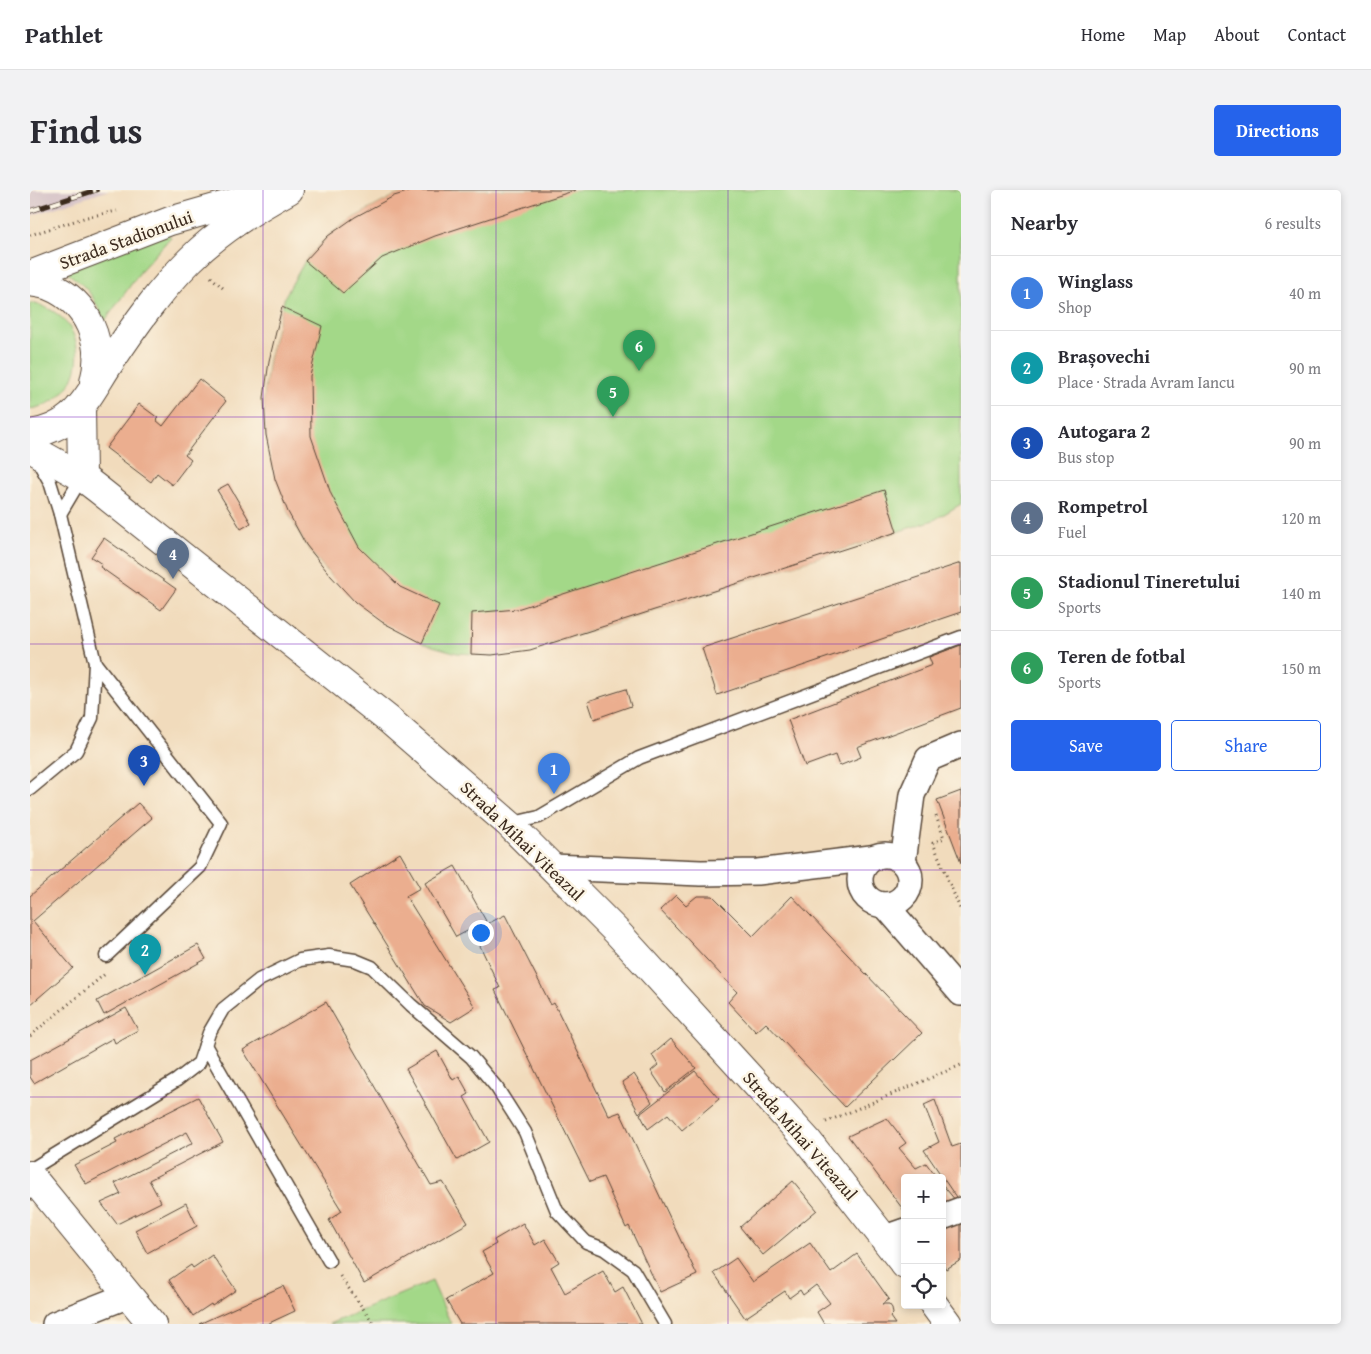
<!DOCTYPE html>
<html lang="en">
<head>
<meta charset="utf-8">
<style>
	body { margin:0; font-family:"Gentium Book Plus",serif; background:#f2f2f3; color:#2b2b33 }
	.controls { position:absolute; right:15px; bottom:15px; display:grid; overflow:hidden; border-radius:5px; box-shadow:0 2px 8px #0003 }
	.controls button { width:45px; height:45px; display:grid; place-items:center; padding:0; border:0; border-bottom:1px solid #e1e1e2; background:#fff; color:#2b2b33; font:25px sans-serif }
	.you { position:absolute; left:450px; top:742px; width:18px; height:18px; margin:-12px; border:4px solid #fff; border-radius:50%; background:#1a73e8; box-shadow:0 0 0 8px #1a73e833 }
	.badge { display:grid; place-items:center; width:32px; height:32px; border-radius:50%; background:#2563eb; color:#fff; font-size:16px; font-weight:700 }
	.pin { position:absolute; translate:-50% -41px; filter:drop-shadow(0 1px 2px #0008) }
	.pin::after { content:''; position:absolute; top:26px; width:18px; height:15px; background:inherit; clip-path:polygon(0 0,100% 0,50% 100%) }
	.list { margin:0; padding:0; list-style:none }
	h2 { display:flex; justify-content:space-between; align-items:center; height:65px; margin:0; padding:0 20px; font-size:21px }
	h2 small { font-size:16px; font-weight:400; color:#7c7c81 }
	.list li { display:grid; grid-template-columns:32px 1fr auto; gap:15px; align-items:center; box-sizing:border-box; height:75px; padding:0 20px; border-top:1px solid #e1e1e2 }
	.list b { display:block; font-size:19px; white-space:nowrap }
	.list p { margin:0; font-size:16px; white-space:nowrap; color:#7c7c81 }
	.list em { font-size:16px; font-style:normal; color:#7c7c81 }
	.actions { display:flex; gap:10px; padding:15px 20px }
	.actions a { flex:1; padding:11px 0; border:1px solid #2563eb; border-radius:5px; text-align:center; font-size:18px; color:#2563eb }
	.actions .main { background:#2563eb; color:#fff }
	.icon { flex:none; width:28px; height:28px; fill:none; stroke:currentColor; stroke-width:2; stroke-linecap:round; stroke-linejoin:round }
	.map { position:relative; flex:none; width:931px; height:1134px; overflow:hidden; border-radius:5px }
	header { display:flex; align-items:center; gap:30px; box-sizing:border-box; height:70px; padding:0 25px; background:#fff; border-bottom:1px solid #e1e1e2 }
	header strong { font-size:24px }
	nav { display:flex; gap:28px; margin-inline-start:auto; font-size:18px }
	.intro { display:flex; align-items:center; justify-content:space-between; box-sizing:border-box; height:120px; padding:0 30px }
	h1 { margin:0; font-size:35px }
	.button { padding:12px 22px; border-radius:5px; background:#2563eb; color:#fff; font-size:18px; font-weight:700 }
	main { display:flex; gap:30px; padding:0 30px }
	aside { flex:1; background:#fff; border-radius:5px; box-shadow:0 2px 8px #0003 }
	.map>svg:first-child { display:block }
	.industrial { fill:#d2bec5 }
	.green { fill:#a3d888; stroke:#6f8153 }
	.building { fill:#ebae8f }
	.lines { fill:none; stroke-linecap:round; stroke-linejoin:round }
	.service-casing { stroke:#564536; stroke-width:15 }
	.minor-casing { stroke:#564536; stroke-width:28 }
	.tertiary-casing { stroke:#564536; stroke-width:30 }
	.primary-casing { stroke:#564536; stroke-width:30 }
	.path { stroke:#564536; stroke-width:3; stroke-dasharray:1 4; stroke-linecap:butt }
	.service { stroke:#fff; stroke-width:12 }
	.minor { stroke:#fff; stroke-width:25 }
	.tertiary { stroke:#fff; stroke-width:28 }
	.primary { stroke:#fff; stroke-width:28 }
	.rail-casing { stroke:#3b2a1e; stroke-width:5.5 }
	.rail { stroke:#fcf5e5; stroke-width:4; stroke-dasharray:11; stroke-linecap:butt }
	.grid { fill:none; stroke:#7b2cbf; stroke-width:1; stroke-opacity:0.55 }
	.labels { text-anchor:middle; stroke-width:5; stroke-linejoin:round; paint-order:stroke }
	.street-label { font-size:18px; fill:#3b2a1e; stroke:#fcf5e5 }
</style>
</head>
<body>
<header>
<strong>Pathlet</strong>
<nav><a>Home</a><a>Map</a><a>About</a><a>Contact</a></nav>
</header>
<div class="intro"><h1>Find us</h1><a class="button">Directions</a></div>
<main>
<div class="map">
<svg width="931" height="1134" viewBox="0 0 931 1134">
	<rect width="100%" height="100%" fill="#fcf5e5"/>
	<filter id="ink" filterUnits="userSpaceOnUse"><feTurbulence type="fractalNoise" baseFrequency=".02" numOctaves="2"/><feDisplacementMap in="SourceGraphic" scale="10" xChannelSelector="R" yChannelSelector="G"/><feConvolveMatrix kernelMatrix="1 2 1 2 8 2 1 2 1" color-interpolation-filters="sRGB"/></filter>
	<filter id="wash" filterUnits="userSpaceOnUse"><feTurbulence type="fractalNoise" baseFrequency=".0096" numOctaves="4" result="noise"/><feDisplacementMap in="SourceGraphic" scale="20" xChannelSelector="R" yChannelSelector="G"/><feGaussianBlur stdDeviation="1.12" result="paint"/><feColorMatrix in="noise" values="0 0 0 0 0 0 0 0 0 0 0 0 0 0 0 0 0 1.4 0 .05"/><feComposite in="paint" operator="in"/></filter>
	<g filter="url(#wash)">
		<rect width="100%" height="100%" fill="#f1dbbc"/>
		<polygon class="industrial" points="0,0 79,0 0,26"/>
		<g class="green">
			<polygon points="384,0 931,0 931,314 904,330 500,460 462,465 427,463 392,453 300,385 276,355 258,322 236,245 234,208 239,170 255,106 275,71 298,46 325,27 364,6"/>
			<path d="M133 39 141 47 113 78 74 132C64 105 58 98 36 82Z"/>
			<path d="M0 113C64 123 63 209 0 219Z"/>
			<polygon points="402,1091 421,1134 299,1134"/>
		</g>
		<g id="blocks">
			<g class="building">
				<polygon points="384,0 546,0 405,46 352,68 313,103 275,71 298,46 325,27 364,6"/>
				<polygon points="252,117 292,136 280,186 281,246 301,304 329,357 370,397 409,415 392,453 352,432 325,412 300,385 276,355 258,322 245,289 236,245 234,208 239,171"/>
				<polygon points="169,189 196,211 155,265 161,270 142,295 127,283 121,292 76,258 109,214 128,228 126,230 133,236"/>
				<polygon points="198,294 221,333 211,339 187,300"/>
				<polygon points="854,300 867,342 500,460 462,465 441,464 442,423 487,419"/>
				<polygon points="74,348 146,399 131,420 70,377 72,374 61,367"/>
				<polygon points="931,373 931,422 687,505 672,458"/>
				<polygon points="931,455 931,518 827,557 831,567 809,576 805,565 775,576 758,530 902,475 899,467"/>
				<polygon points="596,499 601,516 564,529 558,511"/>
				<polygon points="931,601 931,673 907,610"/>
				<polygon points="108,613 122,628 3,731 43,778 0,815 0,706"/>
				<polygon points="370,663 390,698 376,706 445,817 421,832 395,816 320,695"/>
				<polygon points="425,676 456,731 426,747 395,693"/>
				<polygon points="646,705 656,715 667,706 683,706 723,746 762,706 892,843 815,917 736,833 726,842 698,812 707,802 630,720"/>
				<polygon points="475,725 521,815 524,813 579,926 590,922 667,1085 630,1102 599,1036 596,1038 573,987 560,992 465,800 470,798 443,741"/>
				<polygon points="168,755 176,769 74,825 67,811"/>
				<polygon points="296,812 401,995 413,992 438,1033 334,1093 299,1030 312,1021 213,860"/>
				<polygon points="96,818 108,840 85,853 83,848 4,893 0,887 0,870"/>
				<polygon points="641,849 666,878 635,902 621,881 628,875 622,865"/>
				<polygon points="407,861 423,890 429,886 439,904 434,907 459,952 427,970 376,879"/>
				<polygon points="665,881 689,909 652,940 638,924 618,939 610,924"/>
				<polygon points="604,884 622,912 609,923 592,892"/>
				<polygon points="168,907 193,952 119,990 131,1012 87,1034 71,1013 91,1004 85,993 163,953 157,942 56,994 44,975 87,953 85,949"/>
				<polygon points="905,910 922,957 931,954 931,1009 928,1010 894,960 909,952 894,915"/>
				<polygon points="857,928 876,953 869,958 886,978 896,973 907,988 875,988 875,1022 818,946"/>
				<polygon points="763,991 787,1020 733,1065 710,1037"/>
				<polygon points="912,994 926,1011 912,1017"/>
				<polygon points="156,1013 167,1036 117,1063 105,1040"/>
				<polygon points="931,1030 931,1070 916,1079 912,1072 912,1037"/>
				<polygon points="493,1033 505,1055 515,1049 529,1072 521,1077 535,1103 573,1081 585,1102 593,1097 612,1134 430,1134 416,1110 464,1083 452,1062 466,1054 464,1050"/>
				<polygon points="780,1053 801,1083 827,1064 859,1109 852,1114 859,1114 862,1118 863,1124 860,1127 865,1134 794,1134 787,1122 800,1113 786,1095 773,1105 770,1100 759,1108 755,1101 715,1128 684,1083 706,1068 723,1092"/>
				<polygon points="182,1065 206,1100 182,1116 181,1114 163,1126 139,1090 161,1075 163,1078"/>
				<polygon points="253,1096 265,1121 237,1134 169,1134"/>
			</g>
		</g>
	</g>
	<g filter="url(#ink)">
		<use href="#blocks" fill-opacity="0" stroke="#564536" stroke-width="1"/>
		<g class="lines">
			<defs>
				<g id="service">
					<polyline points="30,324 52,287"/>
					<polyline points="65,473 191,633 170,677 76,766"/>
					<polyline points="0,599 46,561 62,528 65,473 30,324 20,292 5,266"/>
					<polyline points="479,634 509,627 609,568 931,447"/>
					<polyline points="175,855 299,1071"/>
					<polyline points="0,980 147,890 169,873 179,843 193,819 229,790 270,770 299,766 325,770 342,777 381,815 441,867 467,898 495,942 527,1021 556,1052 574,1059 603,1080 635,1134"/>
				</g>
				<g id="minor">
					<circle cx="855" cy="690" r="25"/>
					<polyline points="873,672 882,605 898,569 931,555"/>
					<polyline points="522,677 671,683 728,682 841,668"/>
					<polyline points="855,715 931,803"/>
					<polyline points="912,1027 931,1020"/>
					<polyline points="855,1048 875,1041"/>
					<polyline points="25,1134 99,1105"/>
				</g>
				<g id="tertiary">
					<polyline points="51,216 52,287"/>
					<polyline points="0,258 52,287 69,300 359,530 479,634 586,741 777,950 875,1075"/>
					<polyline points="0,985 122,1134"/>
					<polyline points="904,1115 918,1134"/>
				</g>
				<g id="primary">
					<polyline points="0,85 140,31 231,5"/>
					<path d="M0 92C6 93 13 94 19 96 58 112 75 153 64 192"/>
					<path d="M0 244C15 242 30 236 41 226 57 213 69 188 81 171 105 135 129 101 160 70 189 41 223 20 259 0"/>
				</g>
			</defs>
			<use href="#service" class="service-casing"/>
			<use href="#minor" class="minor-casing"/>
			<use href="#tertiary" class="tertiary-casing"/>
			<use href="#primary" class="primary-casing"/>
			<g class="path">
				<polyline points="0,45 57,27 87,21"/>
				<polyline points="181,87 194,99"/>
				<polyline points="906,626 914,648 903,653 931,721"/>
				<polyline points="0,846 75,784"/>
				<polyline points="796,932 931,875"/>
				<polyline points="310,1086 344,1134"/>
			</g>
			<use href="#service" class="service"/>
			<use href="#minor" class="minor"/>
			<use href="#tertiary" class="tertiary"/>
			<use href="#primary" class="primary"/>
			<defs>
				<polyline id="rail" points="0,21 66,0"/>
			</defs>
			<use href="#rail" class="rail-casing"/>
			<use href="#rail" class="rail"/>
		</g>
	</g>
	<path class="grid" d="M233 0V1134M466 0V1134M698 0V1134M0 227H931M0 454H931M0 680H931M0 907H931"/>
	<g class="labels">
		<g class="street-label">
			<text transform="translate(96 50) rotate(-20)" y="6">Strada Stadionului</text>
			<text transform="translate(492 651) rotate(44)" y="6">Strada Mihai Viteazul</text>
			<text transform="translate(770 946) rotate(49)" y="6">Strada Mihai Viteazul</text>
		</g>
	</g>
</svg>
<div class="controls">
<button>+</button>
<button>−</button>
<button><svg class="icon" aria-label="locate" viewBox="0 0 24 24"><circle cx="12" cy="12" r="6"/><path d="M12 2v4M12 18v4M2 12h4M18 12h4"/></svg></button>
</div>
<div class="you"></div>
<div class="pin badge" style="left:524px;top:604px;background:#3f7fe0">1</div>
<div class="pin badge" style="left:115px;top:785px;background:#0f9aa8">2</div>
<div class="pin badge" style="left:114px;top:596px;background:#1a4fb4">3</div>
<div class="pin badge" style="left:143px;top:389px;background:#5c6f8a">4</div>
<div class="pin badge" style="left:583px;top:227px;background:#2e9e5b">5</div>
<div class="pin badge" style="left:609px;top:181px;background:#2e9e5b">6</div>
</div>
<aside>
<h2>Nearby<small>6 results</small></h2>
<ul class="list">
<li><span class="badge" style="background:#3f7fe0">1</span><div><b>Winglass</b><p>Shop</p></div><em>40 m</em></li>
<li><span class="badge" style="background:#0f9aa8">2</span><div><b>Brașovechi</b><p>Place · Strada Avram Iancu</p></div><em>90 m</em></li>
<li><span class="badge" style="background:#1a4fb4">3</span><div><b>Autogara 2</b><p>Bus stop</p></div><em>90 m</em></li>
<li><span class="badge" style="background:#5c6f8a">4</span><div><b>Rompetrol</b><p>Fuel</p></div><em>120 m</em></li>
<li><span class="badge" style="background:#2e9e5b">5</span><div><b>Stadionul Tineretului</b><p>Sports</p></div><em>140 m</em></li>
<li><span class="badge" style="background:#2e9e5b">6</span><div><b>Teren de fotbal</b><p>Sports</p></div><em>150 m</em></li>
</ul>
<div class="actions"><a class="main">Save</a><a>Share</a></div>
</aside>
</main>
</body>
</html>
